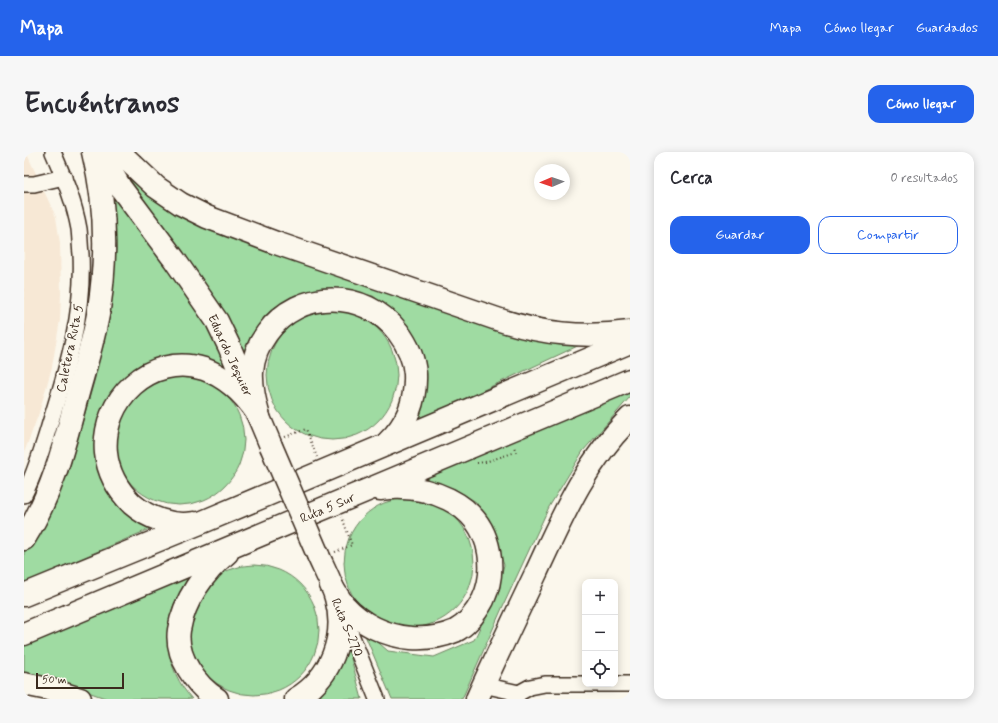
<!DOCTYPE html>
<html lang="es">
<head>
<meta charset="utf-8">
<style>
	body { margin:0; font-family:Mynerve,sans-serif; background:#f7f7f7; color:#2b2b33 }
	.controls { position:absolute; right:12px; bottom:12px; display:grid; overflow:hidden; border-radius:8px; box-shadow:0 2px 10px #0003 }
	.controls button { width:36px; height:36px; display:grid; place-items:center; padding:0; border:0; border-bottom:1px solid #e1e1e2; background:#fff; color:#2b2b33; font:20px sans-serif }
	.compass { position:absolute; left:510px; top:12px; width:36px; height:36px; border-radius:50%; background:#fff; box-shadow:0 2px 10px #0003; rotate:268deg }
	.scale { position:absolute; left:12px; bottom:10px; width:88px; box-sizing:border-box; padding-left:4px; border:2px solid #3b2a1e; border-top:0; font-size:11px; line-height:14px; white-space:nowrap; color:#3b2a1e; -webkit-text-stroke:3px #fbf7ec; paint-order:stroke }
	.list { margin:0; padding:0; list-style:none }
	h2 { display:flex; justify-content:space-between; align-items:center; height:52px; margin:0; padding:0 16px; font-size:17px }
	h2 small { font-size:13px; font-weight:400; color:#7c7c81 }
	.actions { display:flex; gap:8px; padding:12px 16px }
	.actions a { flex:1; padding:9px 0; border:1px solid #2563eb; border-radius:12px; text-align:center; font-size:14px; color:#2563eb }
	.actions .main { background:#2563eb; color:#fff }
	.icon { flex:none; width:22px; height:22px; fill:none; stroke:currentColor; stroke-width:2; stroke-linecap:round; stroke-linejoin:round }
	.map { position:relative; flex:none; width:606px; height:547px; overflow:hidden; border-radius:12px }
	header { display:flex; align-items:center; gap:24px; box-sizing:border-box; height:56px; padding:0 20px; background:#2563eb; color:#fff }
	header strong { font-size:19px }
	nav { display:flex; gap:22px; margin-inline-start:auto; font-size:14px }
	.intro { display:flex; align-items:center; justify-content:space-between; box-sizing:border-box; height:96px; padding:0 24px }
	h1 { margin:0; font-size:28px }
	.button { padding:10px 18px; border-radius:12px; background:#2563eb; color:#fff; font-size:14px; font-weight:700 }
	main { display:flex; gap:24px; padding:0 24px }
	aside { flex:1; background:#fff; border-radius:12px; box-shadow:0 2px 10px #0003 }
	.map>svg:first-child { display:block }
	.built { fill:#f7e8d5 }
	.green { fill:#9fdba2; stroke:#6d8260 }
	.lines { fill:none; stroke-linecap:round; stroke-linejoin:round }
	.minor-casing { stroke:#3b2a1e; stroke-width:18 }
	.highway-casing { stroke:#3b2a1e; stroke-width:25 }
	.path { stroke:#3b2a1e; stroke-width:2; stroke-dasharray:1 3; stroke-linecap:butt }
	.minor { stroke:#fbf7ec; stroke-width:15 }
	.highway { stroke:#fbf7ec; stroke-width:22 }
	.highway-bridge-casing { stroke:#3b2a1e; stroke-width:25; stroke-linecap:butt }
	.highway-bridge { stroke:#fbf7ec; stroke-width:22 }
	.labels { text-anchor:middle; stroke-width:4; stroke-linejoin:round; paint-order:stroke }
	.street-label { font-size:13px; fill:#3b2a1e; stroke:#fbf7ec }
</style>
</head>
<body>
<header>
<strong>Mapa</strong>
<nav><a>Mapa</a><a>Cómo llegar</a><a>Guardados</a></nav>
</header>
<div class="intro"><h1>Encuéntranos</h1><a class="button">Cómo llegar</a></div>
<main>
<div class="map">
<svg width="606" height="547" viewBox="0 0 606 547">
	<rect width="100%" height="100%" fill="#fbf7ec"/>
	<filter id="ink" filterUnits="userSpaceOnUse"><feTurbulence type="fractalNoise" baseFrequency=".025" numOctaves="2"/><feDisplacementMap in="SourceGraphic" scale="8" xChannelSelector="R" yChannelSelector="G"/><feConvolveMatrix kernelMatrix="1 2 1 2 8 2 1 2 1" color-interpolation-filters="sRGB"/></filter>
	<g filter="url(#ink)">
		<polygon class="built" points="0,0 2,0 32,65 36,91 37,142 36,168 28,215 15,261 0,301"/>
		<g class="green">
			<polygon points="89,4 155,57 560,191 389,271 393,192 373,162 349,144 322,138 300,136 271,143 250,156 233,176 221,214 190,145"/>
			<polygon points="83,31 173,148 208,217 185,210 99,228 84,246 74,267 71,290 71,302 128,376 0,431 0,399 6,391 43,324 71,226 83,163 92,97"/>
			<circle cx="308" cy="223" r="65"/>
			<circle cx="155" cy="288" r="65"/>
			<polygon points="606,240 606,245 559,299 525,355 479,454 438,547 368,547 338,476 364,499 410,505 450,488 472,442 480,413 466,373 452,350 431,337 389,325"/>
			<circle cx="385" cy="411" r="65"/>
			<path d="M180 412C172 421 163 430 156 441 135 475 142 518 168 547H84L61 539 0 526V487Z"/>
			<circle cx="230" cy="478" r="65"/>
			<path d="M318 493 325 499 338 547H294C309 529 313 515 318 493Z"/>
		</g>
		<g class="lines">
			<defs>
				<g id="minor">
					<polyline points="0,32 10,32 40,25"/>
					<path d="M0 343C12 319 19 294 27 268 44 214 60 159 57 102 56 94 56 85 55 77 50 49 40 26 29 0"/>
					<polyline points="318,460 353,547"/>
					<polyline points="459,533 495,541"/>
					<polyline points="491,547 495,541 506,535 521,532 606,532"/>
				</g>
				<g id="highway">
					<polyline points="75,0 96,35 150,107 193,169 205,194 247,294"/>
					<path d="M95 0 132 35 157 52 183 65 252 91 473 167C518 182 559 186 606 180"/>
					<path d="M235 265C231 251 227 236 228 220 229 206 235 192 243 181 275 136 341 137 374 180 383 192 390 207 391 222 392 248 383 272 364 290"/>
					<path d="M170 371C148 375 124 366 108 352 94 338 84 321 82 301 77 248 126 200 180 217 202 225 220 242 233 261"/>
					<path d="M0 387C28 342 39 298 52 248 60 218 70 188 75 157 83 105 82 51 69 0"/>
					<path d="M307 433C311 440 315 447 320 453 337 472 362 484 387 486 402 487 417 485 431 479 443 473 453 459 459 448 466 433 468 417 465 400 456 349 402 331 356 337"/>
					<polyline points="0,443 181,369 606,190"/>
					<polyline points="0,482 606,228"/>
					<polyline points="0,532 24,537 56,547"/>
					<path d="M193 547C172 534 151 504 155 478 160 448 180 420 203 401"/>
					<path d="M272 547C307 526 323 485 312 446 308 431 300 417 294 403"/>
					<path d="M453 547C472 505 492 463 512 421 538 365 562 309 606 266"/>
				</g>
			</defs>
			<use href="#minor" class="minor-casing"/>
			<use href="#highway" class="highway-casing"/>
			<g class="path">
				<polyline points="261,285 282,277 293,305"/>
				<polyline points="453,311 461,310 492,300 490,295"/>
				<polyline points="311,400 328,393 318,365"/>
			</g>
			<use href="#minor" class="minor"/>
			<use href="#highway" class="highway"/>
			<defs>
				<polyline id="highway-bridge" points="247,294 294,403"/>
			</defs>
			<use href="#highway-bridge" class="highway-bridge-casing"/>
			<use href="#highway-bridge" class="highway-bridge"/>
		</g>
	</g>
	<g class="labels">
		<g class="street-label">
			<text transform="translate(45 196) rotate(-78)" y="5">Caletera Ruta 5</text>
			<text transform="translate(207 203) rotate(65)" y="5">Eduardo Jequier</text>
			<text transform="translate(303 355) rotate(-23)" y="5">Ruta 5 Sur</text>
			<text transform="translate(324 475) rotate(67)" y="5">Ruta S-270</text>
		</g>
	</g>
</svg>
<div class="controls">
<button>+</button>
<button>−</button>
<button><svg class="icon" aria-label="locate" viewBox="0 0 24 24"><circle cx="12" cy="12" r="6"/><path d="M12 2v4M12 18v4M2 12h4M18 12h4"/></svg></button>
</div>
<svg class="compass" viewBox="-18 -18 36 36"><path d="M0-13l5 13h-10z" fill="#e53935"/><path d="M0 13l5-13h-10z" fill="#7c7c81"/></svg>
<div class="scale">50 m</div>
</div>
<aside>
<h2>Cerca<small>0 resultados</small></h2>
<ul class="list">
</ul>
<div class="actions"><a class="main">Guardar</a><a>Compartir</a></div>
</aside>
</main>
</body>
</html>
